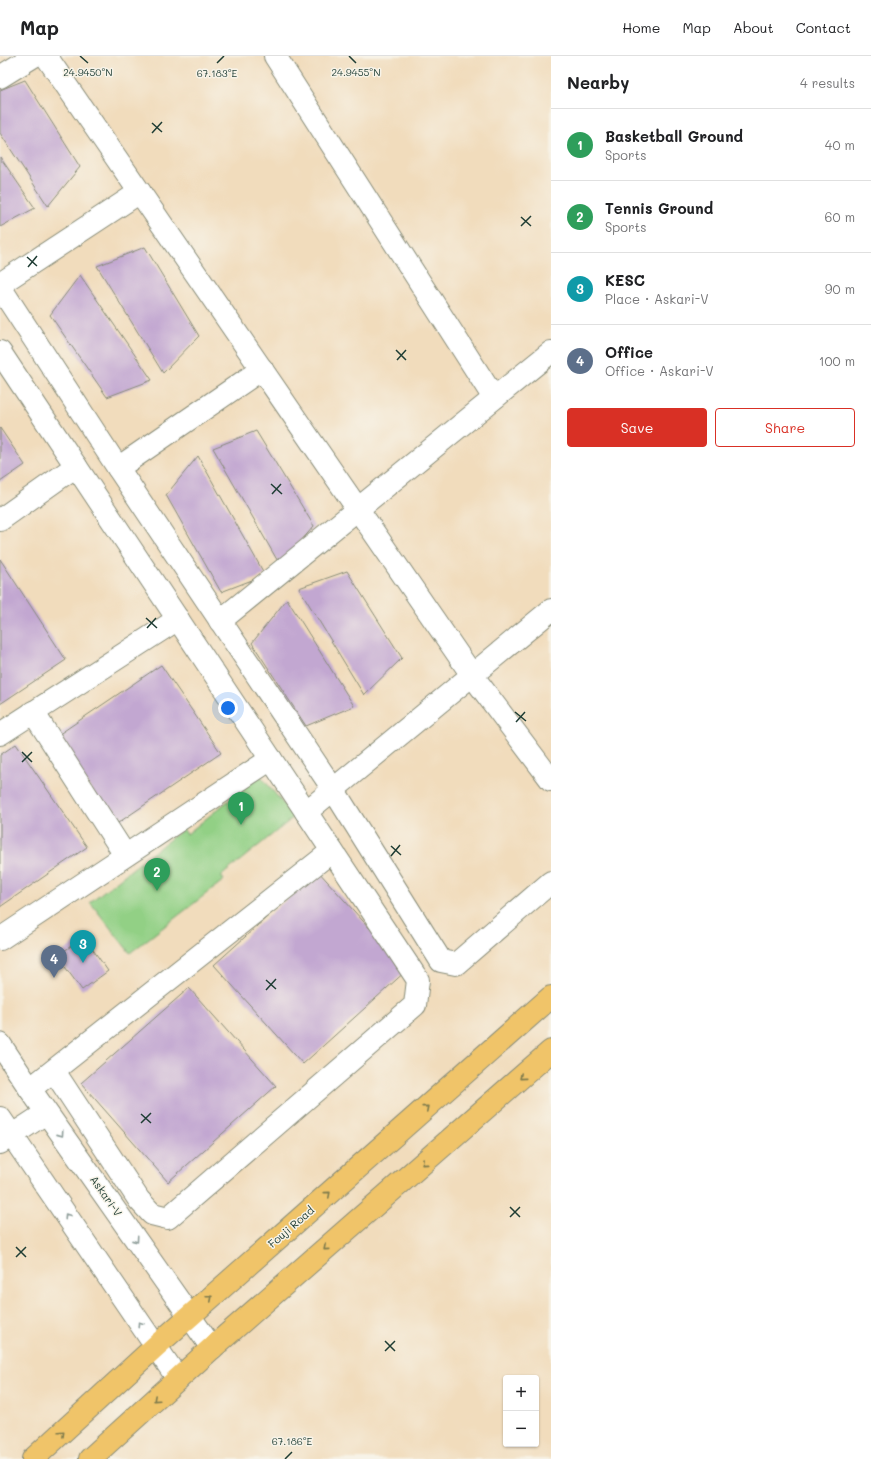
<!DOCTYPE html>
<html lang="en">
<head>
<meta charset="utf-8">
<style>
	body { margin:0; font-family:Mali,sans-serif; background:#f6f6f6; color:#202124 }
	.controls { position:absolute; right:12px; bottom:12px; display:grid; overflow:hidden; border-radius:4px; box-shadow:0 1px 3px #0004 }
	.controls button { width:36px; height:36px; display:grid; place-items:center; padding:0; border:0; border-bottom:1px solid #e0e0e0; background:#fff; color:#202124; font:20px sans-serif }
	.you { position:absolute; left:228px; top:652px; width:14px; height:14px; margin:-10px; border:3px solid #fff; border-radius:50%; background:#1a73e8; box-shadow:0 0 0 6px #1a73e833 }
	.badge { display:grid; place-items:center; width:26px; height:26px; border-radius:50%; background:#d93025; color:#fff; font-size:13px; font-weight:700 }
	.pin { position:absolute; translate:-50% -33px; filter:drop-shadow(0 1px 2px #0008) }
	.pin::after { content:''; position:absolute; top:21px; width:14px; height:12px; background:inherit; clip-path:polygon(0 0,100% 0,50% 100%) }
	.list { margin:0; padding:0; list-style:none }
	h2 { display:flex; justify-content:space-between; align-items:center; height:52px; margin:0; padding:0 16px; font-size:17px }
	h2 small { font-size:13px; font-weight:400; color:#757577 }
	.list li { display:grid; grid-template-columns:26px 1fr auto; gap:12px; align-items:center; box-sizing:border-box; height:72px; padding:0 16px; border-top:1px solid #e0e0e0 }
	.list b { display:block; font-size:15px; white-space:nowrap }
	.list p { margin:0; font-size:13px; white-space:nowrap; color:#757577 }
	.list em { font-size:13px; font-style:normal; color:#757577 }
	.actions { display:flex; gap:8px; padding:12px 16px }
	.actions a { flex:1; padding:9px 0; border:1px solid #d93025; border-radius:4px; text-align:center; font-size:14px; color:#d93025 }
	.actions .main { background:#d93025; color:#fff }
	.map { position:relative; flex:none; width:551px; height:1403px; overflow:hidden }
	header { display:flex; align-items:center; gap:24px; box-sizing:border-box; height:56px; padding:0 20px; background:#fff; border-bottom:1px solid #e0e0e0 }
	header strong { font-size:19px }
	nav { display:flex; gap:22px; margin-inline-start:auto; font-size:14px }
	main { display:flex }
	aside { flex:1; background:#fff }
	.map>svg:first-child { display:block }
	.green { fill:#92d085; stroke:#58865c }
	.building { fill:#c2a7d1 }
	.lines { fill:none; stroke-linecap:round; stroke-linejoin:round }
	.minor-casing { stroke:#888c78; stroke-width:24 }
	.major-casing { stroke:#888c78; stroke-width:24 }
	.minor { stroke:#fff; stroke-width:22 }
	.major { stroke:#f0c469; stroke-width:22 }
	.oneway { stroke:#7d7a4c }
	.oneway2 { stroke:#8f9e9a }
	.ticks { fill:none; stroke:#1f3d34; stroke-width:1.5 }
	.labels { text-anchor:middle; stroke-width:3; stroke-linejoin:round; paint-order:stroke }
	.street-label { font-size:11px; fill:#1f3d34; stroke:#f7f3e8 }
	.ticks-label { font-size:10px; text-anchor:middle; fill:#1f3d34; stroke:#f7f3e8; stroke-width:3; stroke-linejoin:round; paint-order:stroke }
</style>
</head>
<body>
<header>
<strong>Map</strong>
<nav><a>Home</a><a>Map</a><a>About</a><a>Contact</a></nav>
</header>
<main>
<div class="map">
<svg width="551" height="1403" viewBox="0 0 551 1403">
	<rect width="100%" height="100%" fill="#f7f3e8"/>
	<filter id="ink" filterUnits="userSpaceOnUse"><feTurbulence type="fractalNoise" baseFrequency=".025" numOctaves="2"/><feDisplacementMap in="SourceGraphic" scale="8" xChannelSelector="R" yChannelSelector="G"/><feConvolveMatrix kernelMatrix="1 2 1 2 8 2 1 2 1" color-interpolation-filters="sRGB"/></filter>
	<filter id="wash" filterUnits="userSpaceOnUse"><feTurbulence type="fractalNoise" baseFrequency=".012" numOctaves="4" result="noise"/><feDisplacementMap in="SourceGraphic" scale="16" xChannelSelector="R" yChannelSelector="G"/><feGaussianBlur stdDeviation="0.9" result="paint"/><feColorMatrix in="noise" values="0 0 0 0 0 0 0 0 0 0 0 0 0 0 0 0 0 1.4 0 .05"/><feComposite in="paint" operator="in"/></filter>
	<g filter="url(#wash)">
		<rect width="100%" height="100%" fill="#f1dcbc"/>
		<polygon class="green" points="260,719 294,761 221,820 224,824 130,897 90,846 183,773 187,778"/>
		<g id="blocks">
			<g class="building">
				<polygon points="25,24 80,111 48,150 0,77 0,34"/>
				<polygon points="0,101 35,152 0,171"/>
				<polygon points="145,191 199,280 163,317 97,210"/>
				<polygon points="80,219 152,324 107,341 50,259"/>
				<polygon points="0,372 25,409 0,426"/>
				<polygon points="256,375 314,470 280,509 213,392"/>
				<polygon points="198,400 265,519 221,536 166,439"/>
				<polygon points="0,503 66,604 0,648"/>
				<polygon points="347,515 402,602 364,639 299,532"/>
				<polygon points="287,543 354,650 306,670 252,587"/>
				<polygon points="161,609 221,697 115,769 55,681"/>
				<polygon points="16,688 87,791 0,851 0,699"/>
				<polygon points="318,815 407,914 303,1008 214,909"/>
				<polygon points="84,881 108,915 82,934 57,900"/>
				<polygon points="189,932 276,1030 168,1126 81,1027"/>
			</g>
		</g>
	</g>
	<g filter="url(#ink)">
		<use href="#blocks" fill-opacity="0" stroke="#888c78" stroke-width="1"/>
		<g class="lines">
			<defs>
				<g id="minor">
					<polyline points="46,0 472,619 551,724"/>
					<polyline points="275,0 494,342"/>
					<polyline points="0,21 34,0"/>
					<polyline points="0,228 140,136"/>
					<polyline points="0,231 118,412 333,733 441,905 456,908 551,826"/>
					<polyline points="0,296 418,924 415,949 168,1162 152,1158 139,1144 54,1015"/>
					<polyline points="118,412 262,313"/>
					<polyline points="0,464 76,410"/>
					<polyline points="220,565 551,296"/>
					<polyline points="33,656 125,799"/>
					<polyline points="0,678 178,563"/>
					<polyline points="306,756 551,554"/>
					<polyline points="0,883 271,703"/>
					<polyline points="0,988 30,1033 212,1292"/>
					<polyline points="30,1033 332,795"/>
					<polyline points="0,1062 178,1323"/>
					<polyline points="0,1087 46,1057"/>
				</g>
				<g id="major">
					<polyline points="33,1403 156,1290 551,941"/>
					<polyline points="90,1403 212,1292 551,995"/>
				</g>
			</defs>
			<use href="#minor" class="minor-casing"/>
			<use href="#major" class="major-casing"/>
			<use href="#minor" class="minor"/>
			<use href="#major" class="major"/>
		</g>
		<defs><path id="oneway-chevron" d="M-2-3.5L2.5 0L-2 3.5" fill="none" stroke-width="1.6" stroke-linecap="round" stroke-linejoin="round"/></defs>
		<g class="oneway">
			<use href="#oneway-chevron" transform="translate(522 1021) rotate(139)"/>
			<use href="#oneway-chevron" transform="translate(426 1052) rotate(-41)"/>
			<use href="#oneway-chevron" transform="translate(424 1107) rotate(139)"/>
			<use href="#oneway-chevron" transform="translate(328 1138) rotate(-41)"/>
			<use href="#oneway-chevron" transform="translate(326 1192) rotate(139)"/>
			<use href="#oneway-chevron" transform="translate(210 1242) rotate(-41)"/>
			<use href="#oneway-chevron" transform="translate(156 1343) rotate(138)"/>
			<use href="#oneway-chevron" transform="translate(62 1377) rotate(-43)"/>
		</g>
		<g class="oneway2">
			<use href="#oneway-chevron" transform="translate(61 1078) rotate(55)"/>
			<use href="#oneway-chevron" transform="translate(67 1160) rotate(-124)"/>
			<use href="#oneway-chevron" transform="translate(136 1184) rotate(55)"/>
			<use href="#oneway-chevron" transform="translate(140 1268) rotate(-124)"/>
		</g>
	</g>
	<path class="ticks" d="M80 0 88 7M349 0 356 7M217 7 224 0M152 67 162 76M152 77 162 66M521 161 531 170M521 170 531 160M27 201 37 210M28 211 37 200M396 294 406 304M397 304 406 294M271 428 282 438M272 438 281 428M146 562 157 572M147 572 156 562M515 656 526 665M516 666 525 656M22 696 32 706M22 706 32 696M391 790 401 799M391 800 400 789M266 924 276 933M266 934 276 923M141 1058 151 1067M141 1067 151 1057M510 1151 520 1161M510 1161 520 1151M16 1191 26 1201M16 1201 26 1191M385 1285 395 1295M385 1295 395 1285M285 1403 292 1396"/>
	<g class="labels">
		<g class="street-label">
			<text transform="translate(106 1140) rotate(55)" y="4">Askari-V</text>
			<text transform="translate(291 1171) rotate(-41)" y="4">Fouji Road</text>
		</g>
	</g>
	<g class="ticks-label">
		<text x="88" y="20">24.9450°N</text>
		<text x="356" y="20">24.9455°N</text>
		<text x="217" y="21">67.183°E</text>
		<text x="292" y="1389">67.186°E</text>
	</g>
</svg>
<div class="controls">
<button>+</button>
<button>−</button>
</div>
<div class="you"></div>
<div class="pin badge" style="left:241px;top:769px;background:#2e9e5b">1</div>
<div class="pin badge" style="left:157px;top:835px;background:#2e9e5b">2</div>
<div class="pin badge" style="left:83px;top:907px;background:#0f9aa8">3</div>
<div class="pin badge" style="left:54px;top:922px;background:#5c6f8a">4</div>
</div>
<aside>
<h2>Nearby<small>4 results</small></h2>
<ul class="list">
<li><span class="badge" style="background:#2e9e5b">1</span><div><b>Basketball Ground</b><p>Sports</p></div><em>40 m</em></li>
<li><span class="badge" style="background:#2e9e5b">2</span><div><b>Tennis Ground</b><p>Sports</p></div><em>60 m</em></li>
<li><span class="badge" style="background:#0f9aa8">3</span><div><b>KESC</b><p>Place · Askari-V</p></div><em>90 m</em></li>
<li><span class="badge" style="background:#5c6f8a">4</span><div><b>Office</b><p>Office · Askari-V</p></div><em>100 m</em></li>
</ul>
<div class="actions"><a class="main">Save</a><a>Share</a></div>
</aside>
</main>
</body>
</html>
